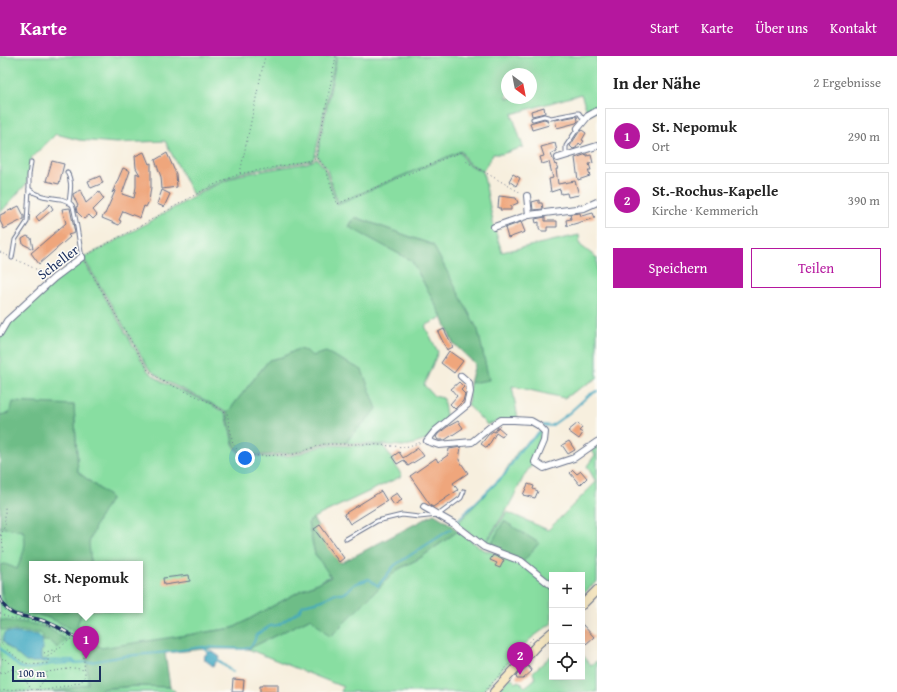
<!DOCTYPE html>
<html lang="de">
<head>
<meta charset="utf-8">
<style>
	body { margin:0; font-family:"Gentium Book Plus",serif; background:#f2f2f2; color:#222 }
	.controls { position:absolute; right:12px; bottom:12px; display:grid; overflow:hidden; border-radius:0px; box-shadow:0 4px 16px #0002 }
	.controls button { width:36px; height:36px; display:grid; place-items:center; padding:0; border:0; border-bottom:1px solid #e0e0e0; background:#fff; color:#222; font:20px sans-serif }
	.compass { position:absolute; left:501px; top:12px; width:36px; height:36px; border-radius:50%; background:#fff; box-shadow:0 4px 16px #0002; rotate:148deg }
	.scale { position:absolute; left:12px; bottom:10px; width:89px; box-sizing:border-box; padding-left:4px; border:2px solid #1b2f5e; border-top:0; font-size:11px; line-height:14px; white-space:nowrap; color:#1b2f5e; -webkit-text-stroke:3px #fdfcf7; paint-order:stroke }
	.you { position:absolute; left:245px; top:402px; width:14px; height:14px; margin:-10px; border:3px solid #fff; border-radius:50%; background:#1a73e8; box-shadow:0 0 0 6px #1a73e833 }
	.badge { display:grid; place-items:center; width:26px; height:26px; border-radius:50%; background:#b5179e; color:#fff; font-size:13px; font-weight:700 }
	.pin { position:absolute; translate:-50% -33px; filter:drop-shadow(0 1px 2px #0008) }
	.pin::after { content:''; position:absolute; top:21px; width:14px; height:12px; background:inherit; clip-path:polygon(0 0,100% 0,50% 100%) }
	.popup { position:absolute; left:29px; top:505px; width:114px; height:52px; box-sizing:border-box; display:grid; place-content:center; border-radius:0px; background:#fff; filter:drop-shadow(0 1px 3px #0005); font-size:13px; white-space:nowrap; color:#767676 }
	.popup b { font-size:15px; color:#222 }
	.popup::after { content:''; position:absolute; left:50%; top:100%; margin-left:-8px; border:8px solid transparent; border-top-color:#fff }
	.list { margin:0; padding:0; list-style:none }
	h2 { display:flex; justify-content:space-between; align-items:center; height:52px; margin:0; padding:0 16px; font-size:17px }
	h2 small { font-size:13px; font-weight:400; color:#767676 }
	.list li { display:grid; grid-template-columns:26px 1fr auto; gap:12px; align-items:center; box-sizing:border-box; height:56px; margin:0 8px 8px; padding:0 8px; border:1px solid #e0e0e0; border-radius:0px }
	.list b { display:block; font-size:15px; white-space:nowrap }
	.list p { margin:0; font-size:13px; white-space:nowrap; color:#767676 }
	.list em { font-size:13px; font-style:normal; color:#767676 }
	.actions { display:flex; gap:8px; padding:12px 16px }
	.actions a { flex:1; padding:9px 0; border:1px solid #b5179e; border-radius:0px; text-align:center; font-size:14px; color:#b5179e }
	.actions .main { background:#b5179e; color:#fff }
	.icon { flex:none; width:22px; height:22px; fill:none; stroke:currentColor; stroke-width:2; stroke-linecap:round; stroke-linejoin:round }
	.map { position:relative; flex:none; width:597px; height:636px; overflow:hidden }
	header { display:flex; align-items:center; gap:24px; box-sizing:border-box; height:56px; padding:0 20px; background:#b5179e; color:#fff }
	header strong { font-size:19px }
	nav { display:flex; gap:22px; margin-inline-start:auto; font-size:14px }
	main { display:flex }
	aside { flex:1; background:#fff }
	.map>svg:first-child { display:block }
	.green { fill:#88dea1; stroke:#528680; fill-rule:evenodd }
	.forest { fill:#6ebd87; stroke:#447672 }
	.water { fill:#41a8c1; stroke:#2e6c90 }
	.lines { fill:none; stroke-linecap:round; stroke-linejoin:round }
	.stream { stroke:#41a8c1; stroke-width:2 }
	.building { fill:#efa67c }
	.lane-casing { stroke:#68728b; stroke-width:5 }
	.street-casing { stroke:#68728b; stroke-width:8 }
	.secondary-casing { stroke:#68728b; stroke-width:10 }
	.path { stroke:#68728b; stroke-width:1; stroke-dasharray:1 3; stroke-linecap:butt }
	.lane { stroke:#fff; stroke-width:3 }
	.street { stroke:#fff; stroke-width:6 }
	.secondary { stroke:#f7e8c3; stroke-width:8 }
	.rail-casing { stroke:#1b2f5e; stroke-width:3.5 }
	.rail { stroke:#fdfcf7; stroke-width:2; stroke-dasharray:6; stroke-linecap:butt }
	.labels { text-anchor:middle; stroke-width:3; stroke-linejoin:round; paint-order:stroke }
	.street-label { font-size:14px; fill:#1b2f5e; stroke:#fdfcf7 }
</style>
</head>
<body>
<header>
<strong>Karte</strong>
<nav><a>Start</a><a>Karte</a><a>Über uns</a><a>Kontakt</a></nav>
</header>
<main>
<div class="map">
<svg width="597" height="636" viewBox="0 0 597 636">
	<rect width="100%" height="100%" fill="#fdfcf7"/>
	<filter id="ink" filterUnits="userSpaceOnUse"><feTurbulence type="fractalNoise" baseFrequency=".025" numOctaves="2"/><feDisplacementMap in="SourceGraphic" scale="8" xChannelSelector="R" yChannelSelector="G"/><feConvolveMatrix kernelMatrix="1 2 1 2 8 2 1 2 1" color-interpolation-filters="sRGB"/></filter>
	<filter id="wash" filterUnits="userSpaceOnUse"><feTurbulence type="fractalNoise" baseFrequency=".012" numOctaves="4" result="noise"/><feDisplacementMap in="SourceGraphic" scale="16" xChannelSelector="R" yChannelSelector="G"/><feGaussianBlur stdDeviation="0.9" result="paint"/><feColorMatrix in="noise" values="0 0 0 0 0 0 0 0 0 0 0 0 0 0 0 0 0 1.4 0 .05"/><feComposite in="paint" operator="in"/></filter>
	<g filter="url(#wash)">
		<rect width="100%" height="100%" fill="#f7efde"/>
		<g class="green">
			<polygon points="0,0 336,0 315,100 312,104 240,117 208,131 193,139 165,85 116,87 79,84 56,78 31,102 27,127 0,157"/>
			<path d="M337 0H597V54L588 58 581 38 512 58 523 91 502 98H493L483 115 467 106 461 95 338 147 326 111 317 100ZM507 18H531V42H507Z"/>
			<path d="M460 96 466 107 483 116 494 171 502 196 579 179 580 189 597 202V322L564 342 512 330 518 363 501 364 487 369 468 349 470 327 489 323 433 189 355 161 349 170 412 205 442 261 425 270 438 296 424 329 434 340 443 342 447 364 426 384 414 388 405 390 346 387 350 381 311 300C300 288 294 297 282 301 278 303 273 303 269 304L227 357 207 345 163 324 149 313 83 201 103 192 209 132 239 119 307 107 313 105 316 102 324 111 337 148Z"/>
			<path d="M82 202 148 315 162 326 207 346 226 358 233 388 238 396 243 399 268 401 295 399 324 389 384 390 402 420 313 462 308 467 315 498 331 520 302 534 233 572 101 593V633L136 630 170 631 176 636H0V471L23 475 111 442 78 416 74 349 0 359V279L8 266ZM32 508H140V554H32Z"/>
			<polygon points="542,375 544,377 534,406 525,418 509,450 484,489 457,468 501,422 519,393"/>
			<polygon points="597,390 597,525 582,539 582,519 552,519 552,529 523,506 504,466 489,491 485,489 507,456 548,474 596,426 587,410 595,399 591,395"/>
			<polygon points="458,475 482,493 520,506 552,531 552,567 529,584 482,636 341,636 343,631 248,593 311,562 330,581 397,514 420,502"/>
			<polygon points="582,598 591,609 597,605 597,636 497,636 510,621 516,627 519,625 525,631 535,623 533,616 552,599 552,621 582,621"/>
		</g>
		<g class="forest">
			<polygon points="355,161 433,189 478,274 489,324 470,327 475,308 453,287 442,261 412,205 349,171"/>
			<polygon points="298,293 307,295 312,300 326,296 362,314 377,353 350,381 346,387 324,387 295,397 269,399 243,399 239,395 234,388 227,357 269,304 282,301"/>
			<path d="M13 346 74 349 78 416 111 442 97 466 89 487 91 508H32V554H83L77 569 101 592 233 572 302 534 331 521 315 498 308 467 313 462 341 507 434 458 452 469 458 475 420 502 397 514 330 581 311 562 248 593H204L165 597 170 631 136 630 101 633V636H53L88 628 87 601 84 591 87 585C73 575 57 563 39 559 32 558 24 559 17 557 0 552 0 525 0 509L5 508 17 513C22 500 28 489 23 475L0 471V359L10 357Z"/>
			<polygon points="504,465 539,487 523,506 489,491"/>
			<path d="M0 564 28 567 46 571 67 584 57 592C53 586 50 585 43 585V580L40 577C32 577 24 575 16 575 11 574 6 576 0 573Z"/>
		</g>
		<g class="water">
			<path d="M7 576 38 579C42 584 43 588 43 594H41V604L47 603 46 606H26L7 590 3 585V581L4 577Z"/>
			<polygon points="210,595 213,596 220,601 213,610 205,604 204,600"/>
		</g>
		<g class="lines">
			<g class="stream">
				<polyline points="543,369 551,370 569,357 589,339 597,335"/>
				<polyline points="457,465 505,418 522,392 540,376"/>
				<path d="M202 591 244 593C252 592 255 587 256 579L270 570 278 569 299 555 303 549 323 544 335 537C347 541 347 533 355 528 359 526 365 525 369 523L378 530 395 509 451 473"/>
				<path d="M0 592C5 597 16 610 22 612 31 615 43 610 51 608L91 606 124 600 169 596 202 591 210 597"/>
				<polyline points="216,603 233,616"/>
				<polyline points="46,605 73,604 74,607"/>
			</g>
		</g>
		<g id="blocks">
			<g class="building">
				<polygon points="544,51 545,57 532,60 531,55"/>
				<polygon points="577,60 578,65 576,67 557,72 555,64"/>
				<polygon points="544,63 547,64 549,69 532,74 530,67"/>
				<polygon points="582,74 586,77 582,84 584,85 581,89 579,87 576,92 573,93 570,90 579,76"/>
				<polygon points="555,87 557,95 551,98 555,109 556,108 558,113 556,113 558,128 575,125 579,139 568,141 567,137 561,138 560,133 551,136 549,123 553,122 549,106 542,108 540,101 544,100 541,91"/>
				<polygon points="144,96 149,108 151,107 151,131 149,145 146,151 144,150 140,162 123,155 119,164 121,165 119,169 102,162 104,158 105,158 116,133 112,137 123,112 130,115 122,138 134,142 136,131 136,117 140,119 136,112 135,100"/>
				<polygon points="167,97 176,118 177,131 162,133 161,121 155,104"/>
				<polygon points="587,98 587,100 591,99 593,107 589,108 591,114 588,114 590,120 578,124 575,102"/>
				<polygon points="52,105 64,108 59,128 46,125"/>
				<polygon points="513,118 520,122 516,130 509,125"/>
				<polygon points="100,120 103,127 91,132 88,125"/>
				<polygon points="80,134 86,147 99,136 104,143 93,154 97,159 93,163 89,159 84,163 77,156 76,151 78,150 73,139 73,138"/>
				<polygon points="162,134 170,138 164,151 157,148"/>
				<polygon points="499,140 516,142 518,147 511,150 511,154 500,154 501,152 498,152"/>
				<polygon points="539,144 539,147 542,147 543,153 533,154 532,146"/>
				<polygon points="50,148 53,153 39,165 36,161"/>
				<polygon points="19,150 24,160 24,163 4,173 0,165 0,159"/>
				<polygon points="70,152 75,177 68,179 70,181 39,208 31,197 66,167 62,153"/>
				<polygon points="580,157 581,160 593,157 595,162 567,170 566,164 571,163 570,158"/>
				<polygon points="545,161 545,165 557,165 557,171 547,171 547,175 541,175 539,172 539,166 536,167 535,163"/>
				<polygon points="521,166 525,176 508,182 505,172"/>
				<polygon points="27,180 31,182 33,193 23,188 22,183"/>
				<polygon points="444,273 453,291 447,294 438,276"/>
				<polygon points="449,295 463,305 454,317 441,307"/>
				<polygon points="459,326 464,331 461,334 465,338 463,345 455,353 450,348 457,340 451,333"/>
				<polygon points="458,365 463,372 445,384 438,384 436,381 438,378 447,371"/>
				<polygon points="578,367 582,372 579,375 583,377 579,383 568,375"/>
				<polygon points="498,371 505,377 502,381 496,377 487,392 481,388 488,379 493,375 495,376"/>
				<polygon points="569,385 575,394 568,398 562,389"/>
				<polygon points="461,391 459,404 468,417 453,427 458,434 433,451 431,450 410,420 436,402 438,406 448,399 449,393"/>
				<polygon points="418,392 424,400 408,410 404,404 397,408 392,401 399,396 403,402"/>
				<polygon points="573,414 577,418 581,415 587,422 580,429 570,417"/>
				<polygon points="528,428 534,430 533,433 538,435 535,442 523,439"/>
				<polygon points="381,435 387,445 350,468 344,458"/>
				<polygon points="397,437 402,444 394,449 389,442"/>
				<polygon points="320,469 344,502 339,506 314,473"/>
				<polygon points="493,499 504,504 500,512 495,510 497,507 490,504"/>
				<polygon points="189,519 190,525 164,529 163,522"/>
				<polygon points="582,568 594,581 586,588 582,583"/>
				<polygon points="528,610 532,615 523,623 517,623 516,620 521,615 522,615"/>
				<polygon points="233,623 244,624 243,636 232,636"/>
				<polygon points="263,628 278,628 278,636 260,636 260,630 263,630"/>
			</g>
		</g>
	</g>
	<g filter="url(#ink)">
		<use href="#blocks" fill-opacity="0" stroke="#68728b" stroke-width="1"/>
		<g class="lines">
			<defs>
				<g id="lane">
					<polyline points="533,63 544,60 551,62 577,57 579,57 584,64"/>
					<polyline points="566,100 566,90 578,72"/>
					<path d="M31 106 29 119V133C39 141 48 141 61 143 64 144 70 146 72 149 75 152 80 193 82 201"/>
					<path d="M67 116C73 126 70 136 69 147"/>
					<polyline points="12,202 15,184 27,166 29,133"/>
					<polyline points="346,483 377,465 402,459 419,461 438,459 461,442 464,435"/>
				</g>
				<g id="street">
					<polyline points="578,72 588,60 597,55"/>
					<polyline points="558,102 597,90"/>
					<polyline points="527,140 529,159"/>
					<polyline points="494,171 529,159 584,152 597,146"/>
					<polyline points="0,277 7,265 54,222 82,201"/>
					<polyline points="461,320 469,327 470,336 467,349 435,375 427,385 439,389 472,386 489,372 501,364 514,364 531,365 538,369 545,376 544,385 535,406 544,412 574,402 597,386"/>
					<polyline points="424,451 454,468 484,491 521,505 552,530"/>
				</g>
				<g id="secondary">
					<polyline points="582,549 597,534"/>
					<polyline points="494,636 538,588 552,576"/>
				</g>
			</defs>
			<use href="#lane" class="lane-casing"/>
			<use href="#street" class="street-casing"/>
			<use href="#secondary" class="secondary-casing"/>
			<g class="path">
				<polyline points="317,102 325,111 337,148 460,96 467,106 521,137"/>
				<polyline points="240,117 265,0"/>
				<polyline points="0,196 8,200"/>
				<polyline points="88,198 142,169 209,131 239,118 312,104 316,101 336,0"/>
				<polyline points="17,204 48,219"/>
				<polyline points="85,206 148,314 162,325 207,345 227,357 233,388 239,396 243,399 262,400 295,398 324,388 365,388 405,391 422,386"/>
				<polyline points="0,479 1,479 5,469 5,450"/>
				<polyline points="1,479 4,496"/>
				<path d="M0 557C8 564 28 564 39 566 54 570 73 582 83 594L85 618 84 622 81 626 47 634 18 633 0 635"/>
				<polyline points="68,581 70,577"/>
				<path d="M0 584C2 590 6 593 10 596 25 609 29 610 48 607V600L71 583"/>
				<polyline points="44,597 52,594 54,595"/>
				<polyline points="2,603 4,602 24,622 31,633"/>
				<polyline points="0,617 6,616 14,612"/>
				<polyline points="37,634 46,621 47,616 75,612 84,614"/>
				<polyline points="484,636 533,582"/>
			</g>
			<use href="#lane" class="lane"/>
			<use href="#street" class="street"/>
			<use href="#secondary" class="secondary"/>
			<defs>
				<path id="rail" d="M0 542C9 564 22 558 41 564 55 568 68 577 80 584"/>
			</defs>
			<use href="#rail" class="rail-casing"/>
			<use href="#rail" class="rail"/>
		</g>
	</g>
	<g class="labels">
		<g class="street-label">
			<text transform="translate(58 206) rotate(-37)" y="5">Scheller</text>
		</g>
	</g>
</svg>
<div class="controls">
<button>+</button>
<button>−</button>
<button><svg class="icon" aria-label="locate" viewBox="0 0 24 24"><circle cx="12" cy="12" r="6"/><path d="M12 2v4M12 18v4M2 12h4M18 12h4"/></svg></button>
</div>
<svg class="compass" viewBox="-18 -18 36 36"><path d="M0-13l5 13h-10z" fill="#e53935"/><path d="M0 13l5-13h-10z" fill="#767676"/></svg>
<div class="scale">100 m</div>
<div class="you"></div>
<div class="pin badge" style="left:86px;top:603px">1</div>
<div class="popup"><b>St. Nepomuk</b>Ort</div>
<div class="pin badge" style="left:520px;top:619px">2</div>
</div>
<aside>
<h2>In der Nähe<small>2 Ergebnisse</small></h2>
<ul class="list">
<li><span class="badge">1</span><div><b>St. Nepomuk</b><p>Ort</p></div><em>290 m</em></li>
<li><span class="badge">2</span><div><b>St.-Rochus-Kapelle</b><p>Kirche · Kemmerich</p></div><em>390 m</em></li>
</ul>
<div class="actions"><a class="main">Speichern</a><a>Teilen</a></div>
</aside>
</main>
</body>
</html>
